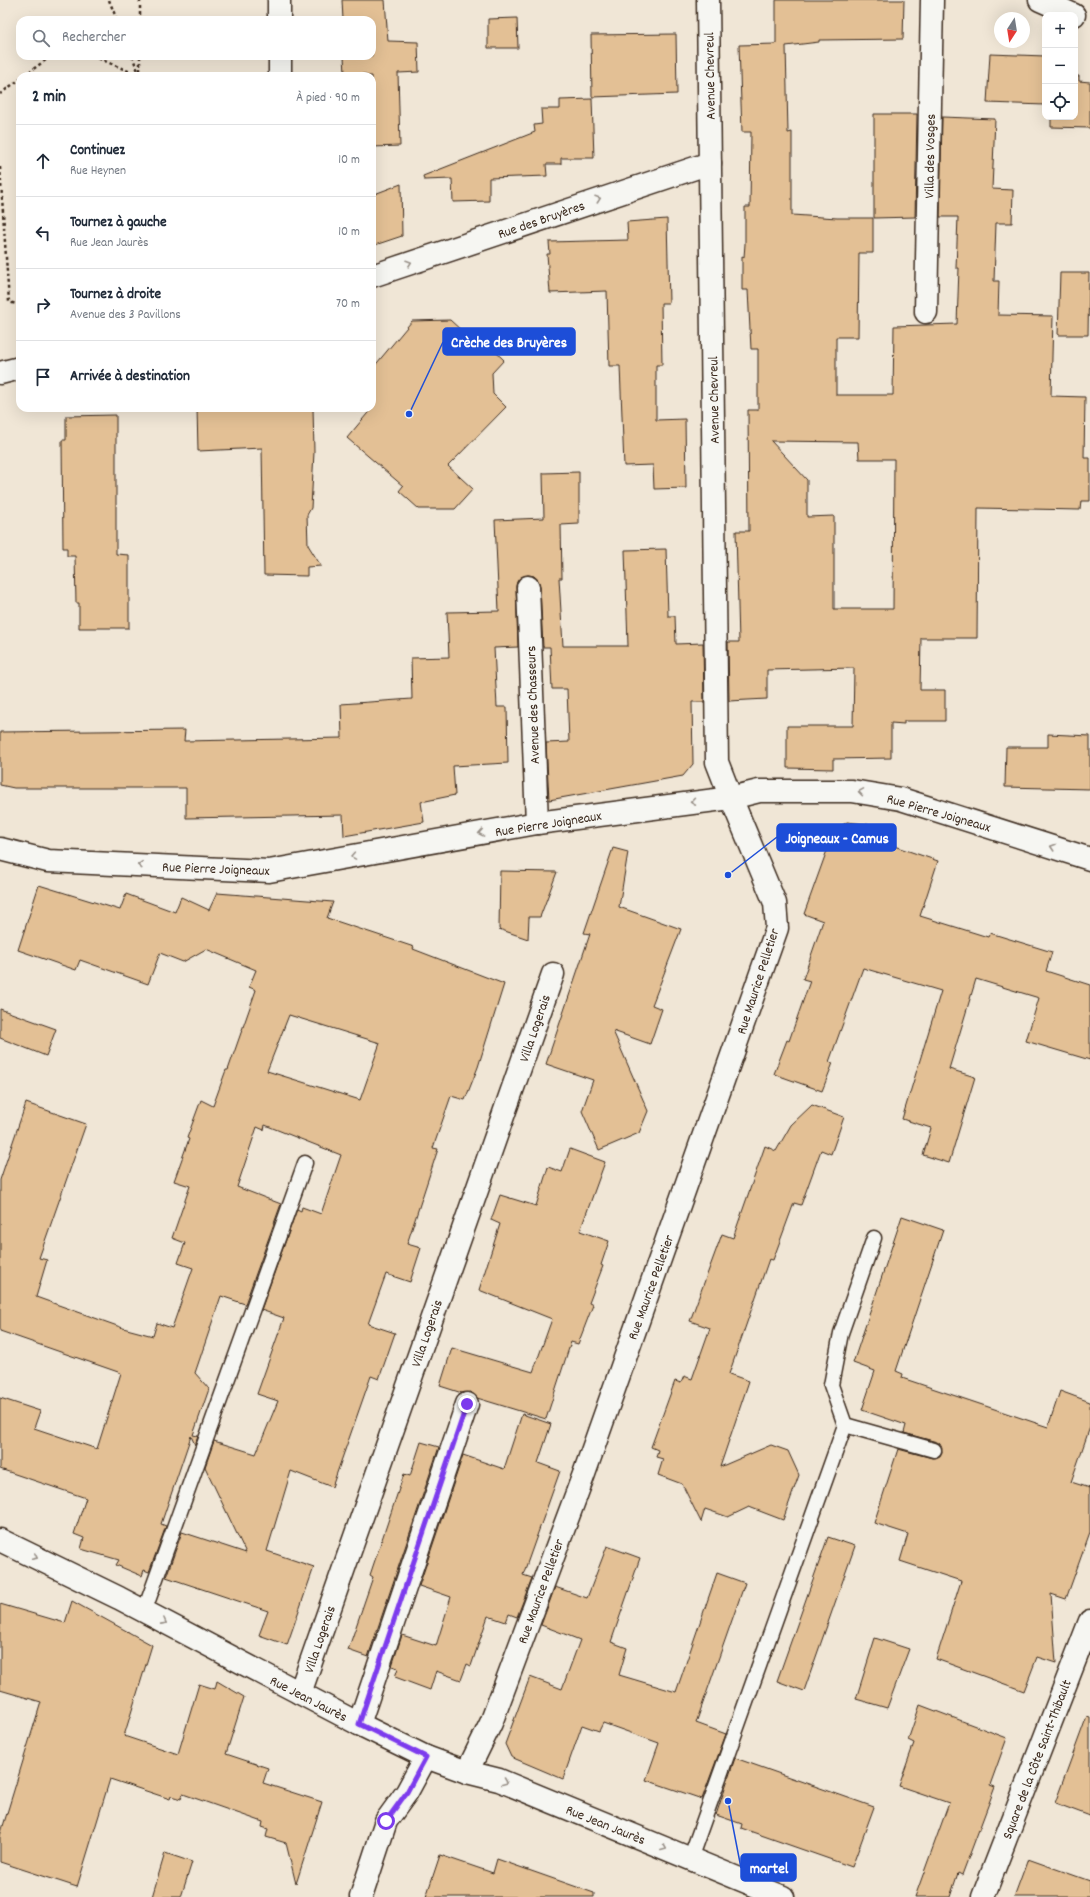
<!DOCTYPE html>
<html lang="fr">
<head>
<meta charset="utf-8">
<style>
	body { margin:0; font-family:Dekko,sans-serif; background:#f2f2f3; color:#1f2937 }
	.controls { position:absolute; right:12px; top:12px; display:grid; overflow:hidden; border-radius:8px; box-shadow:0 4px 16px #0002 }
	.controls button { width:36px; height:36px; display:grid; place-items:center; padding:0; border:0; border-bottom:1px solid #e0e1e3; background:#fff; color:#1f2937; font:20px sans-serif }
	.compass { position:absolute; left:994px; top:12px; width:36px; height:36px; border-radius:50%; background:#fff; box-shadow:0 4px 16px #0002; rotate:192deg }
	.stop { position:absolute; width:12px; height:12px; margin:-9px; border:3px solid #7c3aed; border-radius:50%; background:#fff }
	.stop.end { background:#7c3aed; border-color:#fff; box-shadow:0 1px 4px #0008 }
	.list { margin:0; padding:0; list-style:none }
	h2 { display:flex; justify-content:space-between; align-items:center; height:52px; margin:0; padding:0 16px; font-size:17px }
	h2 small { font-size:13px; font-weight:400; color:#747a83 }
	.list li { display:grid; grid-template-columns:26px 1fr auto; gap:12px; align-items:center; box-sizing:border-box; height:72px; padding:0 16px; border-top:1px solid #e0e1e3 }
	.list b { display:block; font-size:15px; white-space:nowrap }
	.list p { margin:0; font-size:13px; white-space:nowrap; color:#747a83 }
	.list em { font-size:13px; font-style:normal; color:#747a83 }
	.icon { flex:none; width:22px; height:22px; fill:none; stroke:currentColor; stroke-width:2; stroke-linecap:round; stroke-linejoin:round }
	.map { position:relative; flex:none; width:1090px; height:1897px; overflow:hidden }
	.search { position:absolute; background:#fff; box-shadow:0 4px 16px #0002; left:16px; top:16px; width:360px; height:44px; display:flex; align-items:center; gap:10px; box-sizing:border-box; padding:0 14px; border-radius:12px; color:#747a83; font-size:15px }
	.panel { position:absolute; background:#fff; box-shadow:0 4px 16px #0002; left:16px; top:72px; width:360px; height:340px; border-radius:12px }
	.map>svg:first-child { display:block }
	.building { fill:#e3c095; stroke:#3b2a1e; fill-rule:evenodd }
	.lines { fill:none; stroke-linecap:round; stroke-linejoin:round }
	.service-casing { stroke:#3b2a1e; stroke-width:17 }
	.minor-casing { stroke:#3b2a1e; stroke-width:25 }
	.tertiary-casing { stroke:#3b2a1e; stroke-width:25 }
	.secondary-casing { stroke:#3b2a1e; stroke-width:25 }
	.path { stroke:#3b2a1e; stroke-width:2.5; stroke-dasharray:3 3; stroke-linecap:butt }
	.service { stroke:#f6f6f2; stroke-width:14 }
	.minor { stroke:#f6f6f2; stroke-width:22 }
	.tertiary { stroke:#f6f6f2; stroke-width:22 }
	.secondary { stroke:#f6f6f2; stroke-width:22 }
	.oneway { stroke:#989088 }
	.route { stroke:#7c3aed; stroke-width:5 }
	.labels { text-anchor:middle; stroke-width:3.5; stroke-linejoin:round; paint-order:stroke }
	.street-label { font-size:14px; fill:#3b2a1e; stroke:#f6f6f2 }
	.leader { fill:none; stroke:#1d4ed8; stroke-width:1.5 }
	.callout-dot { fill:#1d4ed8; stroke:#f6f6f2; stroke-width:1.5 }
	.callout { fill:#1d4ed8; stroke:#1d4ed8; stroke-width:1.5 }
	.callout-label { font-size:15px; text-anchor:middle; font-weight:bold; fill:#fff }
</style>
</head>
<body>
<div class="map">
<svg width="1090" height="1897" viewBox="0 0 1090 1897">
	<rect width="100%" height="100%" fill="#f0e6d6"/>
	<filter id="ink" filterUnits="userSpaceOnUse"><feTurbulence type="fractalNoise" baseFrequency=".025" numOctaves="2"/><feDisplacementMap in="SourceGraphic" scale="8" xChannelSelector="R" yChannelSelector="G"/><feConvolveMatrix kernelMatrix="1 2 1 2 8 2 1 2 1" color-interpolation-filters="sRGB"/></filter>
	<g filter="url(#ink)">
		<g class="building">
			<polygon points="342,0 385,0 388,41 418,42 419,72 398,73 400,146 372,147 372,76 366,76 366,74 345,74 344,56 372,56 372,20 343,20"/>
			<path d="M776 0H904L903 39 819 40V42L786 46 788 133 792 132V215L837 218H873V253H859L858 337H836V395H893L894 326 957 324 959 268H956L958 217H940L942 117 995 119 992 189 1013 190 1012 223H996L994 281H999L998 315 1053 316 1051 396 1085 397 1084 458H1090V501H1081L1080 510 978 508 977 638H921L920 690H945V721H904V724L891 723V758L833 759V769L787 768V726H853L854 668 767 670V699L729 701 728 642H739L736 531H749L748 410H758V349H751L748 290H742V256L744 257 745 244V207H750L751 132H742L739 45 776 44ZM771 441 858 442 859 459H894L893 609H834V516L807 517V480Z"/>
			<polygon points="517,18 518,48 488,48 488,19"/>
			<polygon points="676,34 677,94 592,97 591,35"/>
			<polygon points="990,54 1045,56 1045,105 987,103"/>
			<polygon points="1075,76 1079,76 1079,81 1090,82 1090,128 1051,127 1051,117 1075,117"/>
			<polygon points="592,99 594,158 561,158 561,164 546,164 547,176 489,178 489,201 453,202 452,179 424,180 423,176 535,132 534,125 542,124 541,109 560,109 560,100"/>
			<polygon points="874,114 917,114 915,217 874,218"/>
			<polygon points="401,184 402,236 372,246 372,195"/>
			<polygon points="667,219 669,303 661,303 662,365 656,365 656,420 685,419 686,488 654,489 653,465 624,466 620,366 609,366 607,291 550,293 547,254 550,254 549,242 628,240 627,222"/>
			<polygon points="1060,273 1089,273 1088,335 1058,335"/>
			<polygon points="450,320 474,342 479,336 504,360 492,373 493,394 506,407 448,466 473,489 455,509 419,509 399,491 403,486 347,438 372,408 372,369 412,321"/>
			<polygon points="197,408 313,408 314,452 311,508 307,515 308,545 321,566 307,567 307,576 264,575 262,448 198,451"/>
			<polygon points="116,415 116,554 129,555 129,628 79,628 79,603 76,603 75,556 67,556 67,548 63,548 62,440 66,440 66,416"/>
			<polygon points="579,472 579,524 561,525 562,578 559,578 563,646 628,646 625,550 666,549 668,616 675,616 676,644 703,643 704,702 692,702 693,764 683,776 549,800 546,743 569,742 567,689 552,689 550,647 543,647 540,586 538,580 534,576 528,575 521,577 517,582 516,587 518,647 494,648 497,707 507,707 508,763 453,766 455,795 421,802 424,822 344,836 343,815 186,818 186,788 14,788 0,785 0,732 185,730 184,741 342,738 341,704 412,699 411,658 449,657 447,612 499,611 495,520 544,518 543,473"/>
			<polygon points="1048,734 1090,736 1090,789 1005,787 1006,747 1048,747"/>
			<polygon points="847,822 882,826 896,830 891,845 938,861 920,916 988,937 990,933 1052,952 1046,971 1090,985 1090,1060 1026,1041 1039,998 976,979 949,1069 975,1077 949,1163 923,1155 931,1128 902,1119 941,991 863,968 829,1062 833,1063 822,1091 774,1074 787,1040 789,1041 810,981 803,979 823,921 804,914 834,831"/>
			<polygon points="613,848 628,852 619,907 681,929 652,1005 662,1009 650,1044 613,1031 648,1111 639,1133 599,1150 582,1111 593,1080 546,1064 590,934 584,933"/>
			<polygon points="500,871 557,872 540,917 529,917 528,939 499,929"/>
			<path d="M39 885 120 910 126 894 175 912 181 897 209 910 217 893 333 902 327 918 414 947 413 949 504 984 478 1067 465 1100 451 1096 433 1148 438 1149 407 1244 421 1248 410 1282 386 1274 368 1324 395 1333 379 1379 371 1376 332 1487 291 1471 267 1551 314 1567 287 1645 259 1635 268 1611 166 1577 182 1532 246 1553 205 1467 214 1441 256 1454 278 1401 257 1394 284 1318 261 1310 297 1209 301 1211 302 1207 321 1214 341 1155 265 1125 264 1130 257 1127 237 1187 281 1204 245 1304 221 1296 195 1373 209 1389 193 1435 198 1436 195 1445 191 1436 161 1524 166 1526 149 1572 144 1570 142 1576 116 1565 119 1560 81 1549 84 1538 74 1534 86 1498 0 1469V1398L40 1411 34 1428 97 1449 121 1373 0 1331V1180L26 1103 86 1124 39 1258 47 1260 36 1297 123 1328 153 1336 157 1323 172 1328 193 1268 178 1263 185 1243 172 1238 190 1186 174 1181 189 1139 187 1138 201 1100 213 1106 226 1070H228L256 990 249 987 256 970 206 949 183 962 160 953 148 984 80 960 76 970 18 950ZM289 1015 380 1043 360 1100 267 1071Z"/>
			<polygon points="0,1009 56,1029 46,1056 0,1038"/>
			<polygon points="812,1105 844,1117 831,1154 821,1150 801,1205 794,1203 773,1260 769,1259 729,1374 749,1381 720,1467 771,1445 788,1451 799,1475 783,1520 749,1507 728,1517 705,1509 701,1522 682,1484 658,1475 663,1459 656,1457 658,1450 651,1447 675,1381 681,1383 684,1376 692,1379 710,1328 690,1321 722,1234 733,1238 765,1146 776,1151 791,1125"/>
			<polygon points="570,1149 605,1162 580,1231 609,1241 601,1265 603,1266 589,1303 593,1305 578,1344 571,1342 546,1419 477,1398 471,1392 462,1393 440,1386 452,1348 533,1372 552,1319 479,1290 500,1224 491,1220 500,1195 536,1206 548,1167 562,1172"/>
			<polygon points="902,1216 943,1230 896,1371 903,1374 902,1378 1048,1427 1060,1391 1090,1402 1090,1427 1071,1482 1090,1488 1090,1532 1066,1599 1051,1594 1056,1663 1037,1657 1024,1691 936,1659 961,1581 900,1561 908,1534 874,1523 898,1449 932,1458 940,1456 942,1452 940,1444 937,1442 904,1433 906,1425 862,1410 875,1371 853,1363"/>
			<polygon points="522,1414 551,1424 538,1463 560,1471 523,1575 532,1578 517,1617 509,1614 506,1622 488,1616 471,1666 467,1664 461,1680 436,1671 430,1690 395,1677 398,1668 392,1666 402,1635 436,1646 451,1597 419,1586 463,1455 504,1469"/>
			<polygon points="421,1442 439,1447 368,1657 348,1650 373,1577 370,1575 404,1474 410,1476"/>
			<polygon points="828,1537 855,1546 804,1691 777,1681"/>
			<polygon points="607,1546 640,1558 611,1642 627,1648 619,1675 676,1692 717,1573 745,1583 696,1723 726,1734 702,1799 646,1780 659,1743 603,1723 599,1731 582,1725 563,1779 511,1757 505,1744 530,1677 562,1689 580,1640 541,1625 555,1587 587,1598"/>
			<polygon points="72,1601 152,1645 124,1736 178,1754 199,1684 215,1689 217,1681 244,1697 226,1754 268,1768 263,1783 322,1802 296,1884 286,1843 266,1837 268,1829 262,1827 263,1822 183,1794 181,1799 171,1796 170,1799 110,1779 77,1887 0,1862 0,1836 41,1702 0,1690 0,1604 65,1623"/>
			<polygon points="875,1638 909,1649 887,1708 856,1699"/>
			<polygon points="920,1705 1007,1738 990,1785 995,1787 962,1875 958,1873 950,1897 915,1897 949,1803 899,1786 914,1743 908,1740"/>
			<polygon points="1087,1716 1090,1717 1090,1816 1055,1803"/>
			<polygon points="735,1758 874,1807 852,1867 741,1828 742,1824 716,1815"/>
			<polygon points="165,1853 192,1862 181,1897 152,1897"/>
			<polygon points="440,1855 493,1873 497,1859 594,1893 594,1897 426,1897"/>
			<polygon points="1028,1859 1090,1881 1090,1897 1014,1897"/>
		</g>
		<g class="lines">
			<defs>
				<g id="service">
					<polyline points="874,1238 841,1333 831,1385 845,1425 934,1450"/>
					<polyline points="144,1612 305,1163"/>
					<polyline points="690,1859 845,1425"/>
				</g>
				<g id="minor">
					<polyline points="279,0 279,20"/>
					<polyline points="1040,0 1074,15"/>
					<polyline points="280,56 280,76"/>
					<polyline points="372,276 710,163"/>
					<polyline points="926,312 932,0"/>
					<polyline points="0,373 20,368"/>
					<polyline points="528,587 537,823"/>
					<polyline points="0,1540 119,1598 359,1724 426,1757 467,1772 499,1780 783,1897"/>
					<polyline points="300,1693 553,974"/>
					<polyline points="359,1724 467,1404"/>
					<polyline points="467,1772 491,1723 584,1474 777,928 775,903 731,798"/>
					<polyline points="361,1897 386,1821 407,1792 426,1757"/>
					<polyline points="983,1897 1090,1621"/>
				</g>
				<polyline id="tertiary" points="0,849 48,861 269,871 537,823 731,798 759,791 852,791 901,799 1090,859"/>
				<polyline id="secondary" points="708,0 717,762 731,798"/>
			</defs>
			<use href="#service" class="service-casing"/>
			<use href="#minor" class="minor-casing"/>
			<use href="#tertiary" class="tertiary-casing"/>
			<use href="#secondary" class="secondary-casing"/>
			<g class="path">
				<polyline points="109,0 117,20"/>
				<polyline points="140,0 140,20"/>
				<polyline points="93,56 140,76"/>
				<polyline points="132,56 140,76"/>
				<polyline points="140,56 140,74"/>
				<polyline points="24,76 51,56"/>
				<polyline points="0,94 20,79"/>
				<polyline points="0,167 9,302 20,305"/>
			</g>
			<use href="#service" class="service"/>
			<use href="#minor" class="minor"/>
			<use href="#tertiary" class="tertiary"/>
			<use href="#secondary" class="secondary"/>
		</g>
		<defs><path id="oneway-chevron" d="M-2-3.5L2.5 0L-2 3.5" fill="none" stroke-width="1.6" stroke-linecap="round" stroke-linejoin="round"/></defs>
		<g class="oneway">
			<use href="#oneway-chevron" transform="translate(598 199) rotate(-19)"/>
			<use href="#oneway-chevron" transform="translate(409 263) rotate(-19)"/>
			<use href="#oneway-chevron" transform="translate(861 792) rotate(-171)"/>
			<use href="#oneway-chevron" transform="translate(693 802) rotate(172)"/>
			<use href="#oneway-chevron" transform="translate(481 833) rotate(170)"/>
			<use href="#oneway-chevron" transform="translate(1053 847) rotate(-162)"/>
			<use href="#oneway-chevron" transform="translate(353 856) rotate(170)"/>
			<use href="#oneway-chevron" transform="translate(140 865) rotate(-177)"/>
			<use href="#oneway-chevron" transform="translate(35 1557) rotate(26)"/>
			<use href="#oneway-chevron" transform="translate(164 1622) rotate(28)"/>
			<use href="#oneway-chevron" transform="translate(505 1782) rotate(22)"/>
			<use href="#oneway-chevron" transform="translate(664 1848) rotate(22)"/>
		</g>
	</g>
	<g class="lines" filter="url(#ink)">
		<polyline class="route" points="386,1821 407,1792 426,1757 359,1724 467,1404"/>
	</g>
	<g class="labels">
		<g class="street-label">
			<text transform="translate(709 76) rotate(-91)" y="5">Avenue Chevreul</text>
			<text transform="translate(929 156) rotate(-89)" y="5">Villa des Vosges</text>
			<text transform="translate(541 219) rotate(-19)" y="5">Rue des Bruyères</text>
			<text transform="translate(713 400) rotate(-91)" y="5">Avenue Chevreul</text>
			<text transform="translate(532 705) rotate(-92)" y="5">Avenue des Chasseurs</text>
			<text transform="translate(939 812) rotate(16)" y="5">Rue Pierre Joigneaux</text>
			<text transform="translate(548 823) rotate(-9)" y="5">Rue Pierre Joigneaux</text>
			<text transform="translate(216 868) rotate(2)" y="5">Rue Pierre Joigneaux</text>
			<text transform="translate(757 981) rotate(-72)" y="5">Rue Maurice Pelletier</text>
			<text transform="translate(534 1028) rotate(-71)" y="5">Villa Logerais</text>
			<text transform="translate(650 1287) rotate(-70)" y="5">Rue Maurice Pelletier</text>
			<text transform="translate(426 1333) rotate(-71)" y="5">Villa Logerais</text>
			<text transform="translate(540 1591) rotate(-70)" y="5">Rue Maurice Pelletier</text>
			<text transform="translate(319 1639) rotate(-71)" y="5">Villa Logerais</text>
			<text transform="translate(309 1698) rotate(27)" y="5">Rue Jean Jaurès</text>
			<text transform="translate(1036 1759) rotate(-69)" y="5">Square de la Côte Saint-Thibault</text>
			<text transform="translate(606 1824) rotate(22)" y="5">Rue Jean Jaurès</text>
		</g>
	</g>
	<path class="leader" d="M409 414L443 342M728 875L777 837M728 1801L741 1868"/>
	<g class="callout-dot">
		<circle cx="409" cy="414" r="4"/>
		<circle cx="728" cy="875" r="4"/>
		<circle cx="728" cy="1801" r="4"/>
	</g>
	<g class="callout">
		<rect x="443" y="328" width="132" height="27" rx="4"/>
		<rect x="777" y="824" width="119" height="27" rx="4"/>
		<rect x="741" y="1854" width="55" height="27" rx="4"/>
	</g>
	<g class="callout-label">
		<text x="509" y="347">Crèche des Bruyères</text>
		<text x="837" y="843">Joigneaux - Camus</text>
		<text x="769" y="1873">martel</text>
	</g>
</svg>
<div class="controls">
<button>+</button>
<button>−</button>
<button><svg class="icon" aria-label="locate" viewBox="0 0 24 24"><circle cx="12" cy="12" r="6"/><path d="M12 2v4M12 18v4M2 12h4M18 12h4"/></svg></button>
</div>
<svg class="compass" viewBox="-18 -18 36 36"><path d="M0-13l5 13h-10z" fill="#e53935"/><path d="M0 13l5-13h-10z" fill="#747a83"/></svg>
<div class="stop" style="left:386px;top:1821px"></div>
<div class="stop end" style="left:467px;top:1404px"></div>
<div class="search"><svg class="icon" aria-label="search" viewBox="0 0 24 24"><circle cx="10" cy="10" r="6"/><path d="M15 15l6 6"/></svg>Rechercher</div>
<section class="panel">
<h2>2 min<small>À pied · 90 m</small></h2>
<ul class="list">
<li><svg class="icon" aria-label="ahead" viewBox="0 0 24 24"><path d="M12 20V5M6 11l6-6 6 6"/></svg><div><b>Continuez</b><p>Rue Heynen</p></div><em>10 m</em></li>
<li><svg class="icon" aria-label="left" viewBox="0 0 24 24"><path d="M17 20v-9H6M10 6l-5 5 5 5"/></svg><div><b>Tournez à gauche</b><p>Rue Jean Jaurès</p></div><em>10 m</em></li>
<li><svg class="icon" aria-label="right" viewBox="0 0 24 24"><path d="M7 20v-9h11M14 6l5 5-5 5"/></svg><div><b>Tournez à droite</b><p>Avenue des 3 Pavillons</p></div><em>70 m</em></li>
<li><svg class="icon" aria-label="arrive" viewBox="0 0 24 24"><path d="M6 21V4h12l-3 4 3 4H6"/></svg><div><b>Arrivée à destination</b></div></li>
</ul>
</section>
</div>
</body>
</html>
